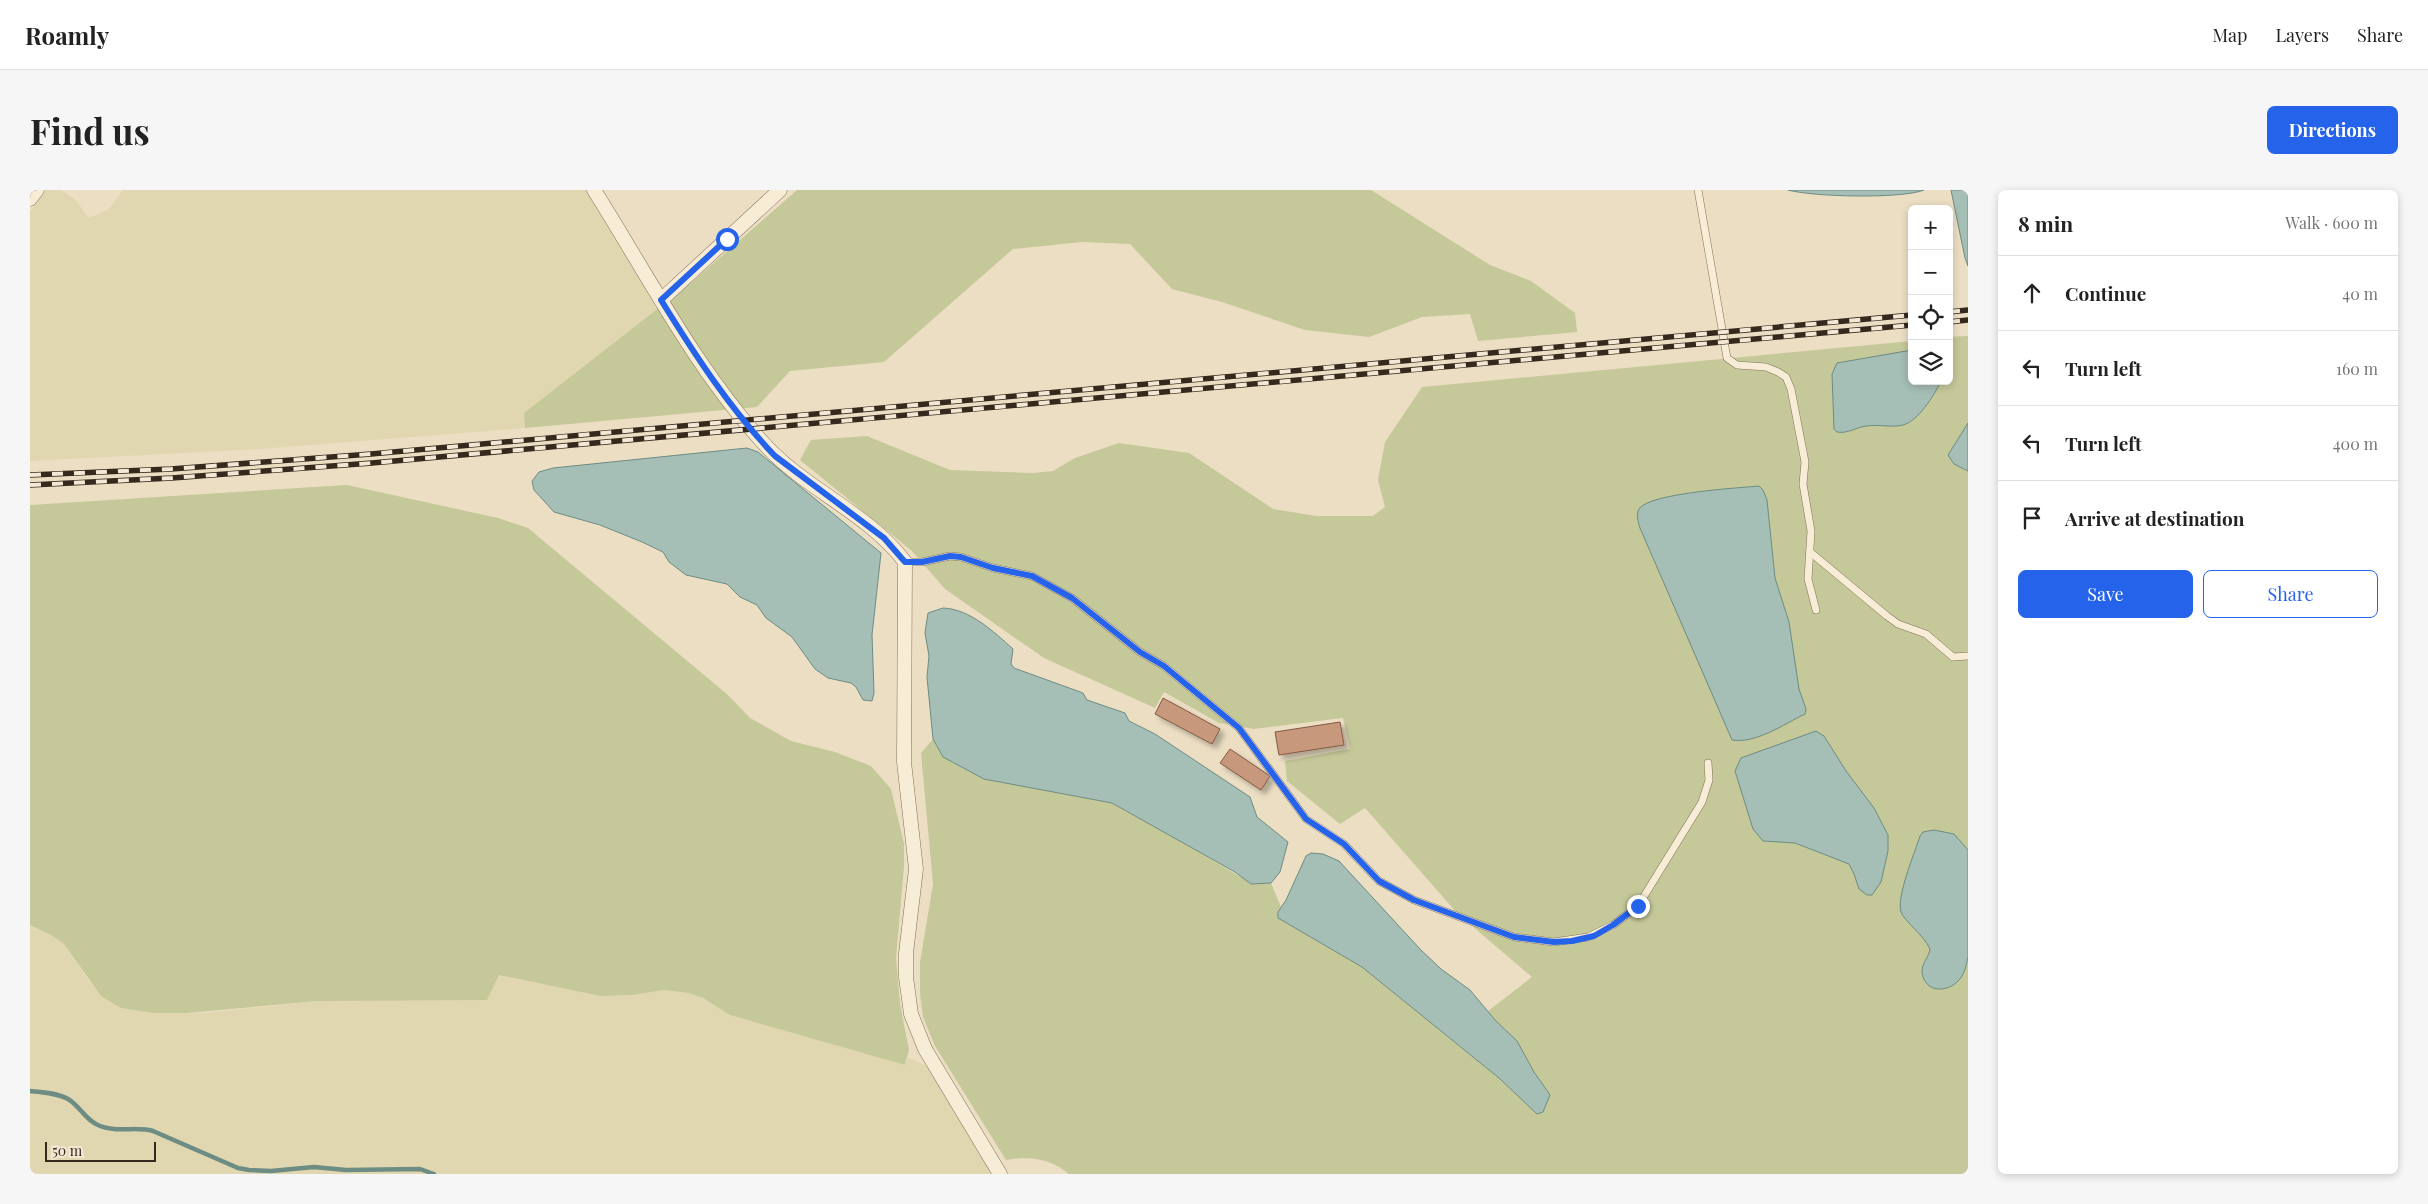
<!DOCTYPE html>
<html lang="en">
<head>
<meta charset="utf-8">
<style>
	body { margin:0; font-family:"Playfair Display",serif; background:#f6f6f6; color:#222 }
	.controls { position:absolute; right:15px; top:15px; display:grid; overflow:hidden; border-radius:8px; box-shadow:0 2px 8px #0003 }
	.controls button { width:45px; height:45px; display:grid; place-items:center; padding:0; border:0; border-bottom:1px solid #e0e0e0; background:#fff; color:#222; font:25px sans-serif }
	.scale { position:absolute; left:15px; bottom:12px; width:111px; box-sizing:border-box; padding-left:5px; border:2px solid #35291e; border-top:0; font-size:14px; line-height:18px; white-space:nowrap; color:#35291e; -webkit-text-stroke:4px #f3e8d3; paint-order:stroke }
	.stop { position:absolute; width:15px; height:15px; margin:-11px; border:4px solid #2563eb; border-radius:50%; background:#fff }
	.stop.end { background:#2563eb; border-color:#fff; box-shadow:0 1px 5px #0008 }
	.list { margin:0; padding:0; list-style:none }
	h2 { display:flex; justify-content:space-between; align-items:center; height:65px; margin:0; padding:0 20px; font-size:21px }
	h2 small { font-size:16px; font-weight:400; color:#767676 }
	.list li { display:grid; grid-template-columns:32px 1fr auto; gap:15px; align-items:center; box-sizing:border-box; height:75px; padding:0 20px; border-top:1px solid #e0e0e0 }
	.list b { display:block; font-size:19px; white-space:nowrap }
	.list em { font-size:16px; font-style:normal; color:#767676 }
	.actions { display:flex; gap:10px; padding:15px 20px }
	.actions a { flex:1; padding:11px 0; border:1px solid #2563eb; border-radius:8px; text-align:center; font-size:18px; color:#2563eb }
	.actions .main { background:#2563eb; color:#fff }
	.icon { flex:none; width:28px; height:28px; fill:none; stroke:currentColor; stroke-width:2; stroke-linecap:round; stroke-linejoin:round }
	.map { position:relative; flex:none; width:1938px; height:984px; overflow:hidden; border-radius:8px }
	header { display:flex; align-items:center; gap:30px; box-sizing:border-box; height:70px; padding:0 25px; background:#fff; border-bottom:1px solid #e0e0e0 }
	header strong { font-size:24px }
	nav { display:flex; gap:28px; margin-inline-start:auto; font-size:18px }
	.intro { display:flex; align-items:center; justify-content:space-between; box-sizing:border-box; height:120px; padding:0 30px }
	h1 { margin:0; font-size:35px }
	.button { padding:12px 22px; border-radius:8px; background:#2563eb; color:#fff; font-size:18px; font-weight:700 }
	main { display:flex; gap:30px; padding:0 30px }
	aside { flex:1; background:#fff; border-radius:8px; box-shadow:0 2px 8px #0003 }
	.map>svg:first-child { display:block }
	.farmland { fill:#e0d7b1 }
	.green { fill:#c5c898 }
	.water { fill:#a5beb6; stroke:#6d8c83 }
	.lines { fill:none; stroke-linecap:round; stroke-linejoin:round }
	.stream { stroke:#6d8c83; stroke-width:4.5 }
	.building { fill:#c7987c; stroke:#825943; filter:url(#shadow) }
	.lane-casing { stroke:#84705b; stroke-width:8 }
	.street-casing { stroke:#84705b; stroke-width:15 }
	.lane { stroke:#f7ecd6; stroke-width:7 }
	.street { stroke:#f7ecd6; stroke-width:14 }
	.rail-casing { stroke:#35291e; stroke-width:5.5 }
	.rail { stroke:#f3e8d3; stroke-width:4; stroke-dasharray:11; stroke-linecap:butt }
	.route { stroke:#2563eb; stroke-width:6 }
</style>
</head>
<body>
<header>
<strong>Roamly</strong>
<nav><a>Map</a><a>Layers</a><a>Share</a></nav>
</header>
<div class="intro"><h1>Find us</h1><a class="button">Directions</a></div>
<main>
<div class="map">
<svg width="1938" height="984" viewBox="0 0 1938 984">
	<defs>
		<filter id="shadow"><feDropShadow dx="4.5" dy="4.5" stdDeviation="2.5" flood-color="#0004"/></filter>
	</defs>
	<rect width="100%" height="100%" fill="#ebdec3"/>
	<g class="farmland">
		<polygon points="16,0 31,0 45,9 59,28 78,20 93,0 557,0 628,118 494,223 495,238 230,259 0,271 0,22"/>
		<polygon points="0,735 21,745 34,754 61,794 91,818 123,823 173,823 288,811 469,785 570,806 602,805 634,800 658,803 673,808 701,825 875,875 878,868 898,876 963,984 0,984"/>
	</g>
	<g class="green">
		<polygon points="767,0 1341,0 1460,75 1501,91 1545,123 1547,142 1448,151 1440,124 1392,127 1339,147 1275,140 1192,112 1142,99 1100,54 1052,52 983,59 854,172 760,181 727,217 495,238 494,223 663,91"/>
		<path d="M1938 146V984H1039C1020 968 999 966 976 970L905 856 893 827 890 804V772L903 694 891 563 903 549 913 567 954 589 1082 613 1159 656 1209 686 1235 694 1241 693 1251 717 1248 722 1249 728 1332 777 1469 888 1507 924V886L1458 821 1502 787 1427 723 1335 618 1310 634 1257 591 1255 571 1320 559 1313 528 1224 539 1189 533 1134 502 1125 518 1014 468 915 399 882 361 770 270 781 250 837 246 920 280 1003 283 1023 281 1045 268 1089 253 1159 263 1243 319 1286 326H1343L1355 317 1348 290 1355 252 1392 197 1882 151V191H1919V147Z"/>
		<polygon points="317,295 468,328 498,338 698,505 720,528 761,551 805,562 841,576 861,599 874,654 874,677 866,768 870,814 879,860 875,875 700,825 673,808 658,803 634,800 602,805 570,806 469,785 457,810 288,811 157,823 123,823 91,818 71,806 34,754 21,745 0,735 0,315"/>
	</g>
	<g class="water">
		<path d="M1758 0H1894C1872 9 1783 7 1758 0Z"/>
		<polygon points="1921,0 1938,0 1938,76 1935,68"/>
		<path d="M1882 160V191H1911C1904 206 1888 231 1873 235 1862 238 1848 234 1837 236 1826 237 1818 244 1807 242L1804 239 1802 184 1807 173Z"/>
		<polygon points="1938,233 1938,281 1924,274 1918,265"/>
		<polygon points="717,258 728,262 851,363 842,445 844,503 842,511 833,510 826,497 821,493 798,488 785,479 762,447 736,428 727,415 710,407 697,394 656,385 639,372 633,362 612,352 570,335 524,322 504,300 502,291 509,282 523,278"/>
		<path d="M1729 296 1733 300 1737 310 1745 388 1759 432 1769 499 1776 519 1775 524C1754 534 1726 554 1702 550L1610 338C1608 332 1606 324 1609 319 1619 303 1708 298 1729 296Z"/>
		<path d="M913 418C940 419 964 442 983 459L981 474 984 478 1053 503 1057 510 1095 523 1099 531 1125 544 1220 607 1227 627 1258 652 1250 682 1241 693 1221 694 1205 682 1082 613 954 589 913 567 903 549 897 487 899 466 895 443 898 423Z"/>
		<polygon points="1786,541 1794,546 1816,581 1844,618 1858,645 1858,661 1851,692 1842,705 1837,705 1829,699 1824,684 1819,674 1765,653 1733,651 1723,639 1705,581 1711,568"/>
		<path d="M1904 640 1924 644 1938 660V767C1936 777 1934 786 1927 792 1914 804 1893 801 1892 781 1892 773 1899 767 1900 759 1894 745 1874 731 1871 722 1866 707 1885 662 1890 646L1893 642Z"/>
		<polygon points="1281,663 1293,664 1309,671 1390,759 1411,779 1440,800 1466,831 1487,851 1504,882 1520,905 1513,922 1507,924 1469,888 1332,777 1248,728 1248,722 1256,710 1276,666"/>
	</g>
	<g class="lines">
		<path class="stream" d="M0 901C12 902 27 903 38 909 50 916 56 931 70 936 87 943 106 936 123 941L208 978 219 980 241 981 284 977 316 980 390 979 404 984"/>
	</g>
	<g class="building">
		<polygon points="1133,508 1190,539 1182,554 1125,524"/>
		<polygon points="1310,532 1314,555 1249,565 1245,542"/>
		<polygon points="1200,559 1240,586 1231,600 1190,573"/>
	</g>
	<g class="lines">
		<defs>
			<g id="lane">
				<polyline points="1668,0 1697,168 1707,175 1736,177 1748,182 1756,187 1761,199 1775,272 1773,294 1781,341 1778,389 1786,420"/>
				<polyline points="1780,362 1857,426 1868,434 1896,444 1923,467 1938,466"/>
				<polyline points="875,372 892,372 920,366 931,367 963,378 1002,386 1042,408 1110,462 1134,476 1209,538 1276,629 1314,654 1349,691 1384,710 1484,747 1524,752 1558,747 1583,735 1608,716 1672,612 1679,590 1678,573"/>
			</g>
			<g id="street">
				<path d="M564 0C619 87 667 182 738 258 779 301 839 324 875 372L874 572 886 679 876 763V787L881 824 895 859 970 984"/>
				<polyline points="0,9 7,0"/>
				<polyline points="631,110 750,0"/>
			</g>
		</defs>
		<use href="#lane" class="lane-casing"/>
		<use href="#street" class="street-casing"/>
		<use href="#lane" class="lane"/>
		<use href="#street" class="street"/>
		<defs>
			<g id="rail">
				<polyline points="1919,122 1938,120"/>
				<polyline points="1919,132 1938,130"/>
				<polyline points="0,285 141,279 341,264 1882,125"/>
				<polyline points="0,295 142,288 342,273 1882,135"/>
			</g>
		</defs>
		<use href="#rail" class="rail-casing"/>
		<use href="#rail" class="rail"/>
	</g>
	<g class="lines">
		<path class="route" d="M697 49 631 110C665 165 700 219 745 266L854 348 875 372H892L920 366 931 367 963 378 1002 386 1042 408 1110 462 1134 476 1209 538 1276 629 1314 654 1349 691 1384 710 1484 747 1524 752 1542 751 1564 746 1583 735 1608 716"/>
	</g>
</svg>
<div class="controls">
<button>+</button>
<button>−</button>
<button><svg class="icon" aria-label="locate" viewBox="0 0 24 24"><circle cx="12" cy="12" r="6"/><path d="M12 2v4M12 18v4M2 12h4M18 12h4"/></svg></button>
<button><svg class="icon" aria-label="layers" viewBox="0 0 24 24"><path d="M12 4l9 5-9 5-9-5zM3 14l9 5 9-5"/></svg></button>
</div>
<div class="scale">50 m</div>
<div class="stop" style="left:697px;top:49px"></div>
<div class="stop end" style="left:1608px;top:716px"></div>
</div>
<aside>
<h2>8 min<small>Walk · 600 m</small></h2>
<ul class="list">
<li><svg class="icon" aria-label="ahead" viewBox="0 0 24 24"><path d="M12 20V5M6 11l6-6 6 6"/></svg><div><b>Continue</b></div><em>40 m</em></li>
<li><svg class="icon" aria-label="left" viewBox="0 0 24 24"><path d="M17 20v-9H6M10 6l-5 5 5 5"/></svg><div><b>Turn left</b></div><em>160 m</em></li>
<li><svg class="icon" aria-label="left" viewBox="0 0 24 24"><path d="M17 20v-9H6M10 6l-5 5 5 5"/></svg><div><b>Turn left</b></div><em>400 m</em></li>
<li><svg class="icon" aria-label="arrive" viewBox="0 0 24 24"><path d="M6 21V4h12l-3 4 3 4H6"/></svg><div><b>Arrive at destination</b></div></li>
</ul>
<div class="actions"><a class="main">Save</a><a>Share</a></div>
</aside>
</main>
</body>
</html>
